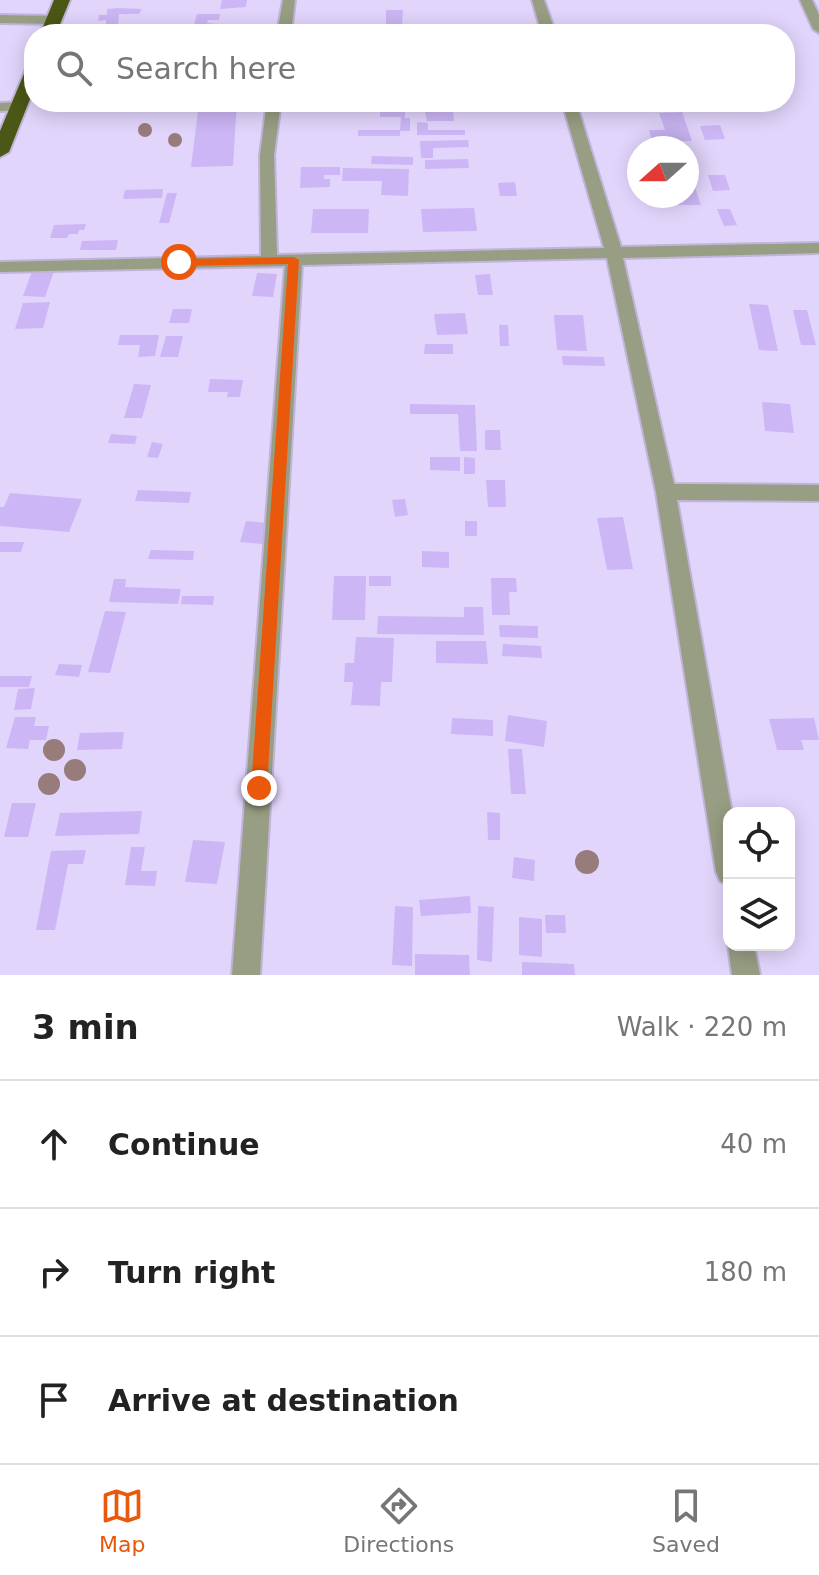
<!DOCTYPE html>
<html lang="en">
<head>
<meta charset="utf-8">
<style>
	body { margin:0; font-family:"DejaVu Sans",sans-serif; background:#f2f2f2; color:#222 }
	.controls { position:absolute; right:24px; bottom:24px; display:grid; overflow:hidden; border-radius:16px; box-shadow:0 4px 20px #0003 }
	.controls button { width:72px; height:72px; display:grid; place-items:center; padding:0; border:0; border-bottom:2px solid #e0e0e0; background:#fff; color:#222; font:40px sans-serif }
	.compass { position:absolute; left:627px; top:136px; width:72px; height:72px; border-radius:50%; background:#fff; box-shadow:0 4px 20px #0003; rotate:249deg }
	.stop { position:absolute; width:24px; height:24px; margin:-18px; border:6px solid #ea580c; border-radius:50%; background:#fff }
	.stop.end { background:#ea580c; border-color:#fff; box-shadow:0 2px 8px #0008 }
	.list { margin:0; padding:0; list-style:none }
	h2 { display:flex; justify-content:space-between; align-items:center; height:104px; margin:0; padding:0 32px; font-size:34px }
	h2 small { font-size:26px; font-weight:400; color:#767676 }
	.list li { display:grid; grid-template-columns:52px 1fr auto; gap:24px; align-items:center; box-sizing:border-box; height:128px; padding:0 32px; border-top:2px solid #e0e0e0 }
	.list b { display:block; font-size:30px; white-space:nowrap }
	.list em { font-size:26px; font-style:normal; color:#767676 }
	.icon { flex:none; width:44px; height:44px; fill:none; stroke:currentColor; stroke-width:2; stroke-linecap:round; stroke-linejoin:round }
	.map { position:relative; flex:none; width:819px; height:975px; overflow:hidden }
	.search { position:absolute; background:#fff; box-shadow:0 4px 20px #0003; left:24px; right:24px; top:24px; height:88px; display:flex; align-items:center; gap:20px; box-sizing:border-box; padding:0 28px; border-radius:32px; color:#767676; font-size:30px }
	.sheet { height:488px; background:#fff }
	nav { display:flex; justify-content:space-around; align-items:center; box-sizing:border-box; height:112px; border-top:2px solid #e0e0e0; background:#fff; font-size:22px; color:#767676 }
	nav a { display:grid; justify-items:center; gap:4px }
	nav .on { color:#ea580c }
	.map>svg:first-child { display:block }
	.building { fill:#ccb6f5 }
	.lines { fill:none; stroke-linecap:round; stroke-linejoin:round }
	.street-casing { stroke:#c0b4d8; stroke-width:4 }
	.highway-casing { stroke:#c0b4d8; stroke-width:4 }
	.street { fill:#979e83; fill-rule:evenodd }
	.highway { fill:#4a5715; fill-rule:evenodd }
	.tree { fill:#977c7b }
	.route { fill:#ea580c }
</style>
</head>
<body>
<div class="map">
<svg width="819" height="975" viewBox="0 0 819 975">
	<rect width="100%" height="100%" fill="#e2d5fc"/>
	<g class="building">
		<polygon points="222,0 247,0 246,7 220,9"/>
		<polygon points="107,9 118,8 142,9 139,14 119,14 118,26 106,27 106,20 98,21 99,15 107,15"/>
		<polygon points="386,10 403,10 402,26 386,26"/>
		<polygon points="197,14 220,14 219,20 208,20 207,23 218,24 216,29 193,28"/>
		<polygon points="583,26 623,26 625,31 583,31"/>
		<polygon points="237,102 233,166 191,167 199,103"/>
		<polygon points="453,111 454,121 427,121 425,112"/>
		<polygon points="380,112 405,112 405,118 410,118 410,131 400,131 401,117 380,117"/>
		<polygon points="682,112 692,141 652,142 649,130 665,130 659,113"/>
		<polygon points="417,122 428,123 428,130 465,130 465,135 417,135"/>
		<polygon points="720,125 725,139 705,140 700,126"/>
		<rect x="358" y="130" width="42" height="6"/>
		<polygon points="468,140 469,147 433,148 433,158 421,158 420,141"/>
		<polygon points="372,156 413,157 413,165 371,164"/>
		<polygon points="468,159 469,168 425,169 425,160"/>
		<polygon points="301,167 340,167 340,175 324,175 324,179 330,179 330,187 300,188"/>
		<polygon points="343,168 409,169 408,196 381,195 382,181 342,181"/>
		<polygon points="708,175 725,175 730,190 713,191"/>
		<polygon points="515,182 517,196 500,196 498,183"/>
		<polygon points="687,184 694,184 701,205 675,205 673,196 687,196"/>
		<polygon points="163,189 162,198 123,199 125,190"/>
		<polygon points="167,193 177,193 169,223 159,223"/>
		<polygon points="474,208 477,231 423,232 421,209"/>
		<polygon points="313,209 369,209 368,233 311,233"/>
		<polygon points="717,209 730,209 737,225 724,226"/>
		<polygon points="86,224 84,230 79,230 78,234 69,234 67,238 50,238 54,225"/>
		<polygon points="118,240 116,250 80,250 82,241"/>
		<polygon points="32,271 54,271 45,297 23,296"/>
		<polygon points="257,273 277,274 273,297 252,296"/>
		<polygon points="490,274 493,295 478,295 475,275"/>
		<polygon points="50,302 43,328 15,329 23,303"/>
		<polygon points="749,304 768,305 778,351 759,350"/>
		<polygon points="173,309 192,309 189,323 169,323"/>
		<polygon points="793,310 807,310 816,345 801,345"/>
		<polygon points="465,313 468,334 437,335 434,314"/>
		<polygon points="554,315 583,315 587,351 557,350"/>
		<polygon points="499,325 508,325 509,346 500,346"/>
		<polygon points="120,335 159,335 155,356 138,357 140,345 118,345"/>
		<polygon points="166,336 183,336 178,357 160,357"/>
		<polygon points="425,344 453,344 453,354 424,354"/>
		<polygon points="562,356 604,357 605,366 563,365"/>
		<polygon points="210,379 243,380 240,397 227,397 228,392 208,392"/>
		<polygon points="134,384 151,385 142,418 124,418"/>
		<polygon points="762,402 790,404 794,433 765,431"/>
		<polygon points="410,404 475,405 477,451 460,451 458,414 410,414"/>
		<polygon points="485,430 500,430 501,450 485,450"/>
		<polygon points="111,434 137,436 135,444 108,443"/>
		<polygon points="152,442 163,444 158,458 147,457"/>
		<polygon points="430,457 460,457 460,471 430,470"/>
		<polygon points="464,457 475,458 475,474 464,474"/>
		<polygon points="486,480 505,480 506,507 488,507"/>
		<polygon points="138,490 191,492 189,503 135,501"/>
		<polygon points="10,493 82,499 69,532 0,526 0,507 4,507"/>
		<polygon points="405,499 408,515 395,517 392,500"/>
		<polygon points="623,517 633,569 607,570 597,518"/>
		<polygon points="246,521 267,523 262,544 240,542"/>
		<rect x="465" y="521" width="12" height="15"/>
		<polygon points="0,542 24,542 21,552 0,552"/>
		<polygon points="151,550 194,551 193,560 148,559"/>
		<polygon points="422,551 449,552 449,568 422,567"/>
		<polygon points="334,576 366,576 365,620 332,620"/>
		<rect x="369" y="576" width="22" height="10"/>
		<polygon points="491,578 516,578 517,592 509,592 510,615 492,615"/>
		<polygon points="114,579 126,579 125,587 181,589 178,604 109,602"/>
		<polygon points="182,596 214,596 213,605 181,604"/>
		<polygon points="464,607 483,607 484,635 377,634 378,616 464,617"/>
		<polygon points="105,611 126,612 110,673 88,672"/>
		<polygon points="499,625 538,626 538,638 500,637"/>
		<polygon points="356,637 394,638 392,682 381,682 380,706 351,705 353,682 344,682 345,663 354,663"/>
		<polygon points="436,641 486,641 488,664 436,663"/>
		<polygon points="503,644 541,646 542,658 502,656"/>
		<polygon points="59,664 82,665 79,677 55,675"/>
		<polygon points="0,676 32,676 29,687 0,687"/>
		<polygon points="35,688 31,709 14,710 18,689"/>
		<polygon points="508,715 547,721 544,747 505,741"/>
		<polygon points="15,717 36,717 34,726 49,726 46,740 30,740 28,749 6,748"/>
		<polygon points="452,718 493,720 493,736 451,734"/>
		<polygon points="814,718 819,740 801,740 804,750 777,750 769,719"/>
		<polygon points="124,732 122,749 77,750 80,733"/>
		<polygon points="508,749 522,749 526,794 511,794"/>
		<polygon points="12,803 36,803 28,837 4,837"/>
		<polygon points="142,811 139,834 55,836 60,813"/>
		<polygon points="487,812 500,813 500,840 488,840"/>
		<polygon points="193,840 225,842 217,884 185,882"/>
		<polygon points="131,847 145,847 141,871 157,871 155,886 125,885"/>
		<polygon points="86,850 83,864 68,864 55,930 36,930 51,851"/>
		<polygon points="514,857 535,860 534,881 512,878"/>
		<polygon points="470,896 471,913 421,916 419,900"/>
		<polygon points="395,906 413,907 412,966 392,965"/>
		<polygon points="478,906 494,907 492,962 477,960"/>
		<polygon points="545,915 565,915 566,933 546,933"/>
		<polygon points="519,917 542,919 542,957 519,955"/>
		<polygon points="415,954 469,955 470,975 415,975"/>
		<polygon points="522,962 574,964 575,975 522,975"/>
	</g>
	<g class="lines">
		<defs>
			<g id="street">
				<polygon points="283,0 295,0 291,34 277,34"/>
				<polygon points="532,0 544,0 556,34 542,34"/>
				<polygon points="800,0 812,0 819,15 819,33 813,29"/>
				<polygon points="0,15 54,16 60,20 54,24 0,23"/>
				<polygon points="267,102 281,102 274,155 277,255 604,248 562,102 576,102 621,247 819,243 819,253 623,258 674,484 819,485 819,501 677,500 732,813 729,813 729,885 720,881 716,872 656,492 607,258 302,265 260,975 232,975 285,266 0,272 0,262 261,256 260,155"/>
				<polygon points="0,103 19,102 26,106 19,110 0,111"/>
				<polygon points="729,941 729,945 754,945 760,975 732,975 728,945"/>
			</g>
			<g id="highway">
				<polygon points="54,0 70,0 56,34 40,34"/>
				<polygon points="34,64 34,89 9,152 0,157 0,131 26,69"/>
			</g>
		</defs>
		<use href="#street" class="street-casing"/>
		<use href="#highway" class="highway-casing"/>
		<use href="#street" class="street"/>
		<use href="#highway" class="highway"/>
	</g>
	<g class="tree">
		<circle cx="145" cy="130" r="7"/>
		<circle cx="175" cy="140" r="7"/>
		<circle cx="54" cy="750" r="11"/>
		<circle cx="75" cy="770" r="11"/>
		<circle cx="49" cy="784" r="11"/>
		<circle cx="587" cy="862" r="12"/>
	</g>
	<polygon class="route" points="294,257 299,260 267,788 259,796 251,788 288,264 179,266 174,262 179,259"/>
</svg>
<div class="controls">
<button><svg class="icon" aria-label="locate" viewBox="0 0 24 24"><circle cx="12" cy="12" r="6"/><path d="M12 2v4M12 18v4M2 12h4M18 12h4"/></svg></button>
<button><svg class="icon" aria-label="layers" viewBox="0 0 24 24"><path d="M12 4l9 5-9 5-9-5zM3 14l9 5 9-5"/></svg></button>
</div>
<svg class="compass" viewBox="-18 -18 36 36"><path d="M0-13l5 13h-10z" fill="#e53935"/><path d="M0 13l5-13h-10z" fill="#767676"/></svg>
<div class="stop" style="left:179px;top:262px"></div>
<div class="stop end" style="left:259px;top:788px"></div>
<div class="search"><svg class="icon" aria-label="search" viewBox="0 0 24 24"><circle cx="10" cy="10" r="6"/><path d="M15 15l6 6"/></svg>Search here</div>
</div>
<section class="sheet">
<h2>3 min<small>Walk · 220 m</small></h2>
<ul class="list">
<li><svg class="icon" aria-label="ahead" viewBox="0 0 24 24"><path d="M12 20V5M6 11l6-6 6 6"/></svg><div><b>Continue</b></div><em>40 m</em></li>
<li><svg class="icon" aria-label="right" viewBox="0 0 24 24"><path d="M7 20v-9h11M14 6l5 5-5 5"/></svg><div><b>Turn right</b></div><em>180 m</em></li>
<li><svg class="icon" aria-label="arrive" viewBox="0 0 24 24"><path d="M6 21V4h12l-3 4 3 4H6"/></svg><div><b>Arrive at destination</b></div></li>
</ul>
</section>
<nav>
<a class="on"><svg class="icon" aria-label="map" viewBox="0 0 24 24"><path d="M3 6l6-2 6 2 6-2v14l-6 2-6-2-6 2zM9 4v14M15 6v14"/></svg>Map</a>
<a><svg class="icon" aria-label="directions" viewBox="0 0 24 24"><path d="M12 3l9 9-9 9-9-9zM9 14v-3h6M13 9l2 2-2 2"/></svg>Directions</a>
<a><svg class="icon" aria-label="saved" viewBox="0 0 24 24"><path d="M7 4h10v16l-5-4-5 4z"/></svg>Saved</a>
</nav>
</body>
</html>
